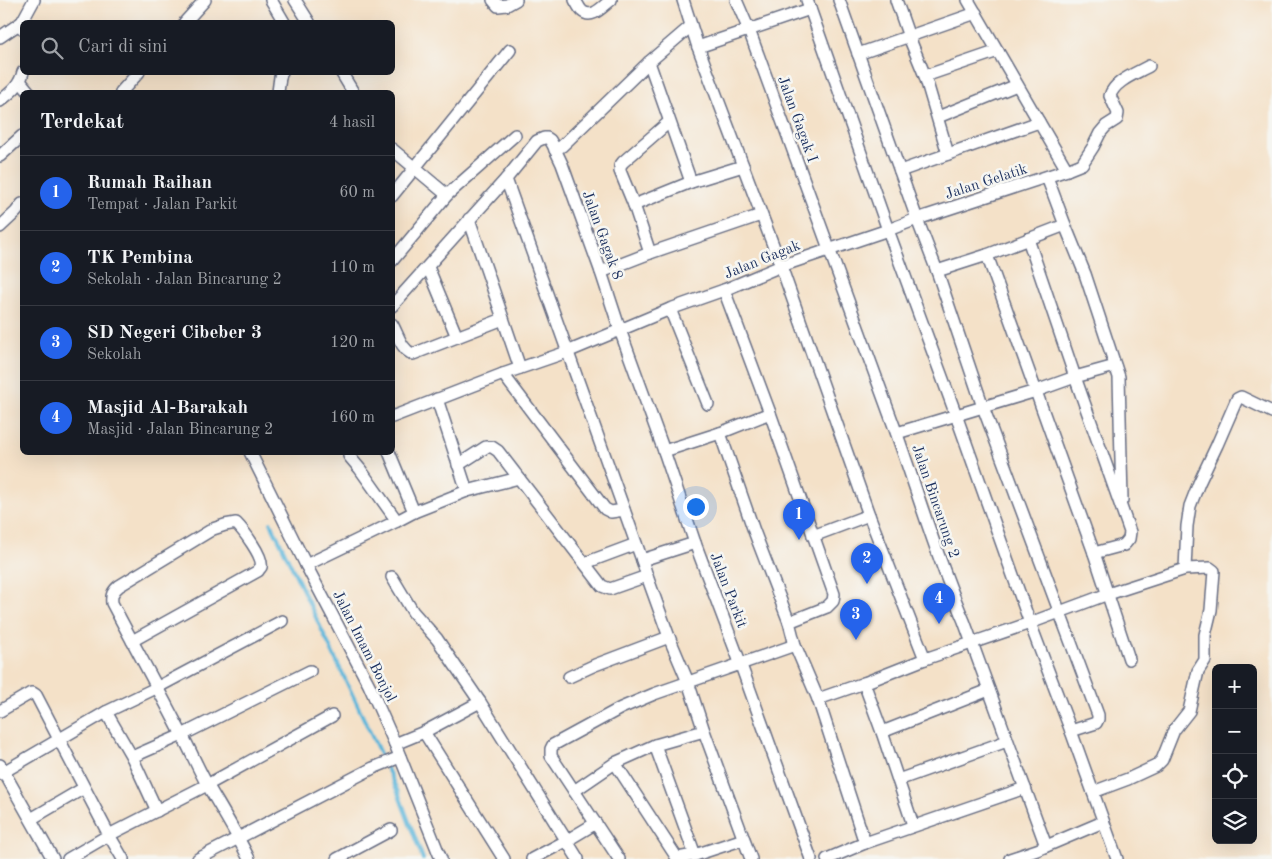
<!DOCTYPE html>
<html lang="id">
<head>
<meta charset="utf-8">
<style>
	body { margin:0; font-family:"Old Standard TT",serif; background:#242831; color:#f1f3f6 }
	.controls { position:absolute; right:15px; bottom:15px; display:grid; overflow:hidden; border-radius:8px; box-shadow:0 5px 20px #0002 }
	.controls button { width:45px; height:45px; display:grid; place-items:center; padding:0; border:0; border-bottom:1px solid #363941; background:#171b24; color:#f1f3f6; font:25px sans-serif }
	.you { position:absolute; left:695px; top:506px; width:18px; height:18px; margin:-12px; border:4px solid #fff; border-radius:50%; background:#1a73e8; box-shadow:0 0 0 8px #1a73e833 }
	.badge { display:grid; place-items:center; width:32px; height:32px; border-radius:50%; background:#2563eb; color:#fff; font-size:16px; font-weight:700 }
	.pin { position:absolute; translate:-50% -41px; filter:drop-shadow(0 1px 2px #0008) }
	.pin::after { content:''; position:absolute; top:26px; width:18px; height:15px; background:inherit; clip-path:polygon(0 0,100% 0,50% 100%) }
	.list { margin:0; padding:0; list-style:none }
	h2 { display:flex; justify-content:space-between; align-items:center; height:65px; margin:0; padding:0 20px; font-size:21px }
	h2 small { font-size:16px; font-weight:400; color:#9ea1a6 }
	.list li { display:grid; grid-template-columns:32px 1fr auto; gap:15px; align-items:center; box-sizing:border-box; height:75px; padding:0 20px; border-top:1px solid #363941 }
	.list b { display:block; font-size:19px; white-space:nowrap }
	.list p { margin:0; font-size:16px; white-space:nowrap; color:#9ea1a6 }
	.list em { font-size:16px; font-style:normal; color:#9ea1a6 }
	.icon { flex:none; width:28px; height:28px; fill:none; stroke:currentColor; stroke-width:2; stroke-linecap:round; stroke-linejoin:round }
	.map { position:relative; flex:none; width:1272px; height:859px; overflow:hidden }
	.search { position:absolute; background:#171b24; box-shadow:0 5px 20px #0002; left:20px; top:20px; width:375px; height:55px; display:flex; align-items:center; gap:12px; box-sizing:border-box; padding:0 18px; border-radius:8px; color:#9ea1a6; font-size:19px }
	.panel { position:absolute; background:#171b24; box-shadow:0 5px 20px #0002; left:20px; top:90px; width:375px; height:365px; border-radius:8px }
	.map>svg:first-child { display:block }
	.lines { fill:none; stroke-linecap:round; stroke-linejoin:round }
	.stream { stroke:#5cb6da; stroke-width:4 }
	.minor-casing { stroke:#676d83; stroke-width:14 }
	.minor { stroke:#fff; stroke-width:11 }
	.labels { text-anchor:middle; stroke-width:5; stroke-linejoin:round; paint-order:stroke }
	.street-label { font-size:15px; fill:#1b2f5e; stroke:#f6f6f2 }
</style>
</head>
<body>
<div class="map">
<svg width="1272" height="859" viewBox="0 0 1272 859">
	<rect width="100%" height="100%" fill="#f6f6f2"/>
	<filter id="ink" filterUnits="userSpaceOnUse"><feTurbulence type="fractalNoise" baseFrequency=".02" numOctaves="2"/><feDisplacementMap in="SourceGraphic" scale="10" xChannelSelector="R" yChannelSelector="G"/><feConvolveMatrix kernelMatrix="1 2 1 2 8 2 1 2 1" color-interpolation-filters="sRGB"/></filter>
	<filter id="wash" filterUnits="userSpaceOnUse"><feTurbulence type="fractalNoise" baseFrequency=".0096" numOctaves="4" result="noise"/><feDisplacementMap in="SourceGraphic" scale="20" xChannelSelector="R" yChannelSelector="G"/><feGaussianBlur stdDeviation="1.12" result="paint"/><feColorMatrix in="noise" values="0 0 0 0 0 0 0 0 0 0 0 0 0 0 0 0 0 1.4 0 .05"/><feComposite in="paint" operator="in"/></filter>
	<g filter="url(#wash)">
		<rect width="100%" height="100%" fill="#f4e1c8"/>
		<g class="lines">
			<polyline class="stream" points="271,523 355,700 397,790 423,859"/>
		</g>
	</g>
	<g filter="url(#ink)">
		<g class="lines">
			<defs>
				<g id="minor">
					<polyline points="271,0 284,22"/>
					<polyline points="295,0 309,22"/>
					<polyline points="493,0 498,6 507,5 516,0"/>
					<path d="M575 0C577 3 579 8 582 11 592 20 603 6 611 0"/>
					<polyline points="683,0 698,47 781,266 869,515 925,659"/>
					<path d="M736 0 749 30C798 163 847 296 895 429 918 493 937 559 964 621L1046 846"/>
					<polyline points="807,0 888,230 956,415 1030,623 1071,731 1117,859"/>
					<polyline points="839,0 917,219 937,271 983,407 1098,715 1098,719 1096,723 1071,731"/>
					<polyline points="896,0 909,37 925,76 948,154"/>
					<polyline points="185,22 205,0"/>
					<polyline points="22,28 22,22 34,0"/>
					<polyline points="0,37 22,22"/>
					<polyline points="698,47 810,9"/>
					<polyline points="858,54 976,13"/>
					<polyline points="649,62 691,182"/>
					<polyline points="341,72 353,92"/>
					<polyline points="925,76 998,51"/>
					<polyline points="20,81 29,92"/>
					<polyline points="121,92 139,72"/>
					<polyline points="278,92 280,77 282,72"/>
					<path d="M0 101C10 93 20 86 23 72"/>
					<polyline points="938,117 1017,85"/>
					<polyline points="392,149 447,195"/>
					<polyline points="555,150 562,146 649,62 691,26"/>
					<polyline points="0,156 22,136"/>
					<path d="M1067 170 1082 164 1093 147 1100 133 1106 126 1117 119 1118 113 1110 96C1114 81 1137 73 1149 66"/>
					<polyline points="900,171 1039,122"/>
					<polyline points="1047,177 1065,225 1085,274 1119,377 1122,500"/>
					<polyline points="506,179 642,560 647,576 669,637 688,682 704,731 751,859"/>
					<polyline points="392,196 510,50"/>
					<polyline points="634,205 691,182 743,166"/>
					<polyline points="469,219 520,368"/>
					<polyline points="0,227 16,212 22,204"/>
					<polyline points="1028,239 1075,377 1130,532 1129,539 1124,545 1094,553"/>
					<polyline points="650,253 634,205 620,171 620,166 623,162 669,122"/>
					<polyline points="987,255 1094,553 1129,659"/>
					<polyline points="392,261 447,195 515,135"/>
					<polyline points="428,267 457,337"/>
					<polyline points="937,271 987,255 1065,225"/>
					<polyline points="601,272 650,253 761,215"/>
					<polyline points="724,290 770,413 834,594 833,601 827,607 789,622"/>
					<polyline points="392,306 506,179 537,141 544,138 547,138 550,140 553,145 562,164 601,272 620,330 664,451 695,543 738,657 811,859"/>
					<polyline points="670,309 708,404"/>
					<path d="M392 324C398 334 401 350 413 354L503 319"/>
					<polyline points="503,374 605,509 611,512 624,510"/>
					<polyline points="437,399 467,491"/>
					<polyline points="392,417 503,374 567,352 620,330 670,309 724,290 781,266 888,230 917,219 1067,170 968,0"/>
					<polyline points="720,433 754,531 789,622 795,645 818,699 865,843"/>
					<polyline points="897,433 1036,391 1075,377 1115,366"/>
					<polyline points="664,451 720,433 770,413"/>
					<polyline points="250,452 306,565 369,685 395,744 441,859"/>
					<polyline points="389,452 414,512"/>
					<polyline points="349,456 360,469 397,521"/>
					<polyline points="458,465 486,447 492,447 498,451 602,586 610,589 647,576"/>
					<polyline points="813,536 869,515"/>
					<polyline points="642,560 695,543"/>
					<polyline points="585,563 636,544"/>
					<polyline points="306,565 397,521 414,512 467,491 519,478"/>
					<polyline points="1185,569 1187,526 1190,506 1199,483 1217,445 1237,399 1241,397 1272,412"/>
					<polyline points="392,577 413,612 437,639 480,702"/>
					<path d="M132 641 258 571C259 569 260 568 261 567 264 557 243 530 236 523L225 525 213 529 119 586C113 591 111 595 112 603 135 647 159 690 182 735 191 751 198 769 208 786 222 810 237 834 249 859"/>
					<polyline points="569,677 595,665 669,637"/>
					<polyline points="864,683 882,732 913,825"/>
					<polyline points="818,699 864,683 925,659 1030,623 1108,594 1185,569 1210,568 1214,571 1211,610 1205,635 1205,660 1198,671 1189,711 1174,730 1162,760 1156,766 1128,779 1093,792"/>
					<polyline points="0,711 31,693 33,693 36,695 109,835 123,859"/>
					<polyline points="106,712 132,757 157,811"/>
					<polyline points="424,732 504,859"/>
					<polyline points="882,732 989,690"/>
					<polyline points="395,744 424,732 480,702 578,859"/>
					<polyline points="655,745 695,855"/>
					<polyline points="132,757 182,735 310,671"/>
					<polyline points="615,763 677,858 695,855 744,839"/>
					<polyline points="0,765 53,859"/>
					<polyline points="0,774 106,712 156,688 282,621"/>
					<polyline points="898,780 1007,741"/>
					<polyline points="574,791 615,763 655,745 704,731"/>
					<polyline points="31,819 84,788"/>
					<polyline points="68,859 109,835 207,785 332,716"/>
					<polyline points="198,859 373,768 400,757"/>
					<polyline points="337,859 391,830"/>
					<polyline points="532,859 566,841 596,823"/>
					<polyline points="619,859 551,756 551,749 553,745 621,708 654,694 795,645"/>
					<polyline points="827,859 865,843 1025,788"/>
					<polyline points="1010,859 1037,850 1103,822"/>
				</g>
			</defs>
			<use href="#minor" class="minor-casing"/>
			<use href="#minor" class="minor"/>
		</g>
	</g>
	<g class="labels">
		<g class="street-label">
			<text transform="translate(798 119) rotate(70)" y="5">Jalan Gagak I</text>
			<text transform="translate(986 181) rotate(-18)" y="5">Jalan Gelatik</text>
			<text transform="translate(603 235) rotate(70)" y="5">Jalan Gagak 8</text>
			<text transform="translate(762 259) rotate(-22)" y="5">Jalan Gagak</text>
			<text transform="translate(936 501) rotate(71)" y="5">Jalan Bincarung 2</text>
			<text transform="translate(729 590) rotate(69)" y="5">Jalan Parkit</text>
			<text transform="translate(365 646) rotate(63)" y="5">Jalan Imam Bonjol</text>
		</g>
	</g>
</svg>
<div class="controls">
<button>+</button>
<button>−</button>
<button><svg class="icon" aria-label="locate" viewBox="0 0 24 24"><circle cx="12" cy="12" r="6"/><path d="M12 2v4M12 18v4M2 12h4M18 12h4"/></svg></button>
<button><svg class="icon" aria-label="layers" viewBox="0 0 24 24"><path d="M12 4l9 5-9 5-9-5zM3 14l9 5 9-5"/></svg></button>
</div>
<div class="you"></div>
<div class="pin badge" style="left:799px;top:540px">1</div>
<div class="pin badge" style="left:867px;top:584px">2</div>
<div class="pin badge" style="left:856px;top:640px">3</div>
<div class="pin badge" style="left:939px;top:624px">4</div>
<div class="search"><svg class="icon" aria-label="search" viewBox="0 0 24 24"><circle cx="10" cy="10" r="6"/><path d="M15 15l6 6"/></svg>Cari di sini</div>
<section class="panel">
<h2>Terdekat<small>4 hasil</small></h2>
<ul class="list">
<li><span class="badge">1</span><div><b>Rumah Raihan</b><p>Tempat · Jalan Parkit</p></div><em>60 m</em></li>
<li><span class="badge">2</span><div><b>TK Pembina</b><p>Sekolah · Jalan Bincarung 2</p></div><em>110 m</em></li>
<li><span class="badge">3</span><div><b>SD Negeri Cibeber 3</b><p>Sekolah</p></div><em>120 m</em></li>
<li><span class="badge">4</span><div><b>Masjid Al-Barakah</b><p>Masjid · Jalan Bincarung 2</p></div><em>160 m</em></li>
</ul>
</section>
</div>
</body>
</html>
